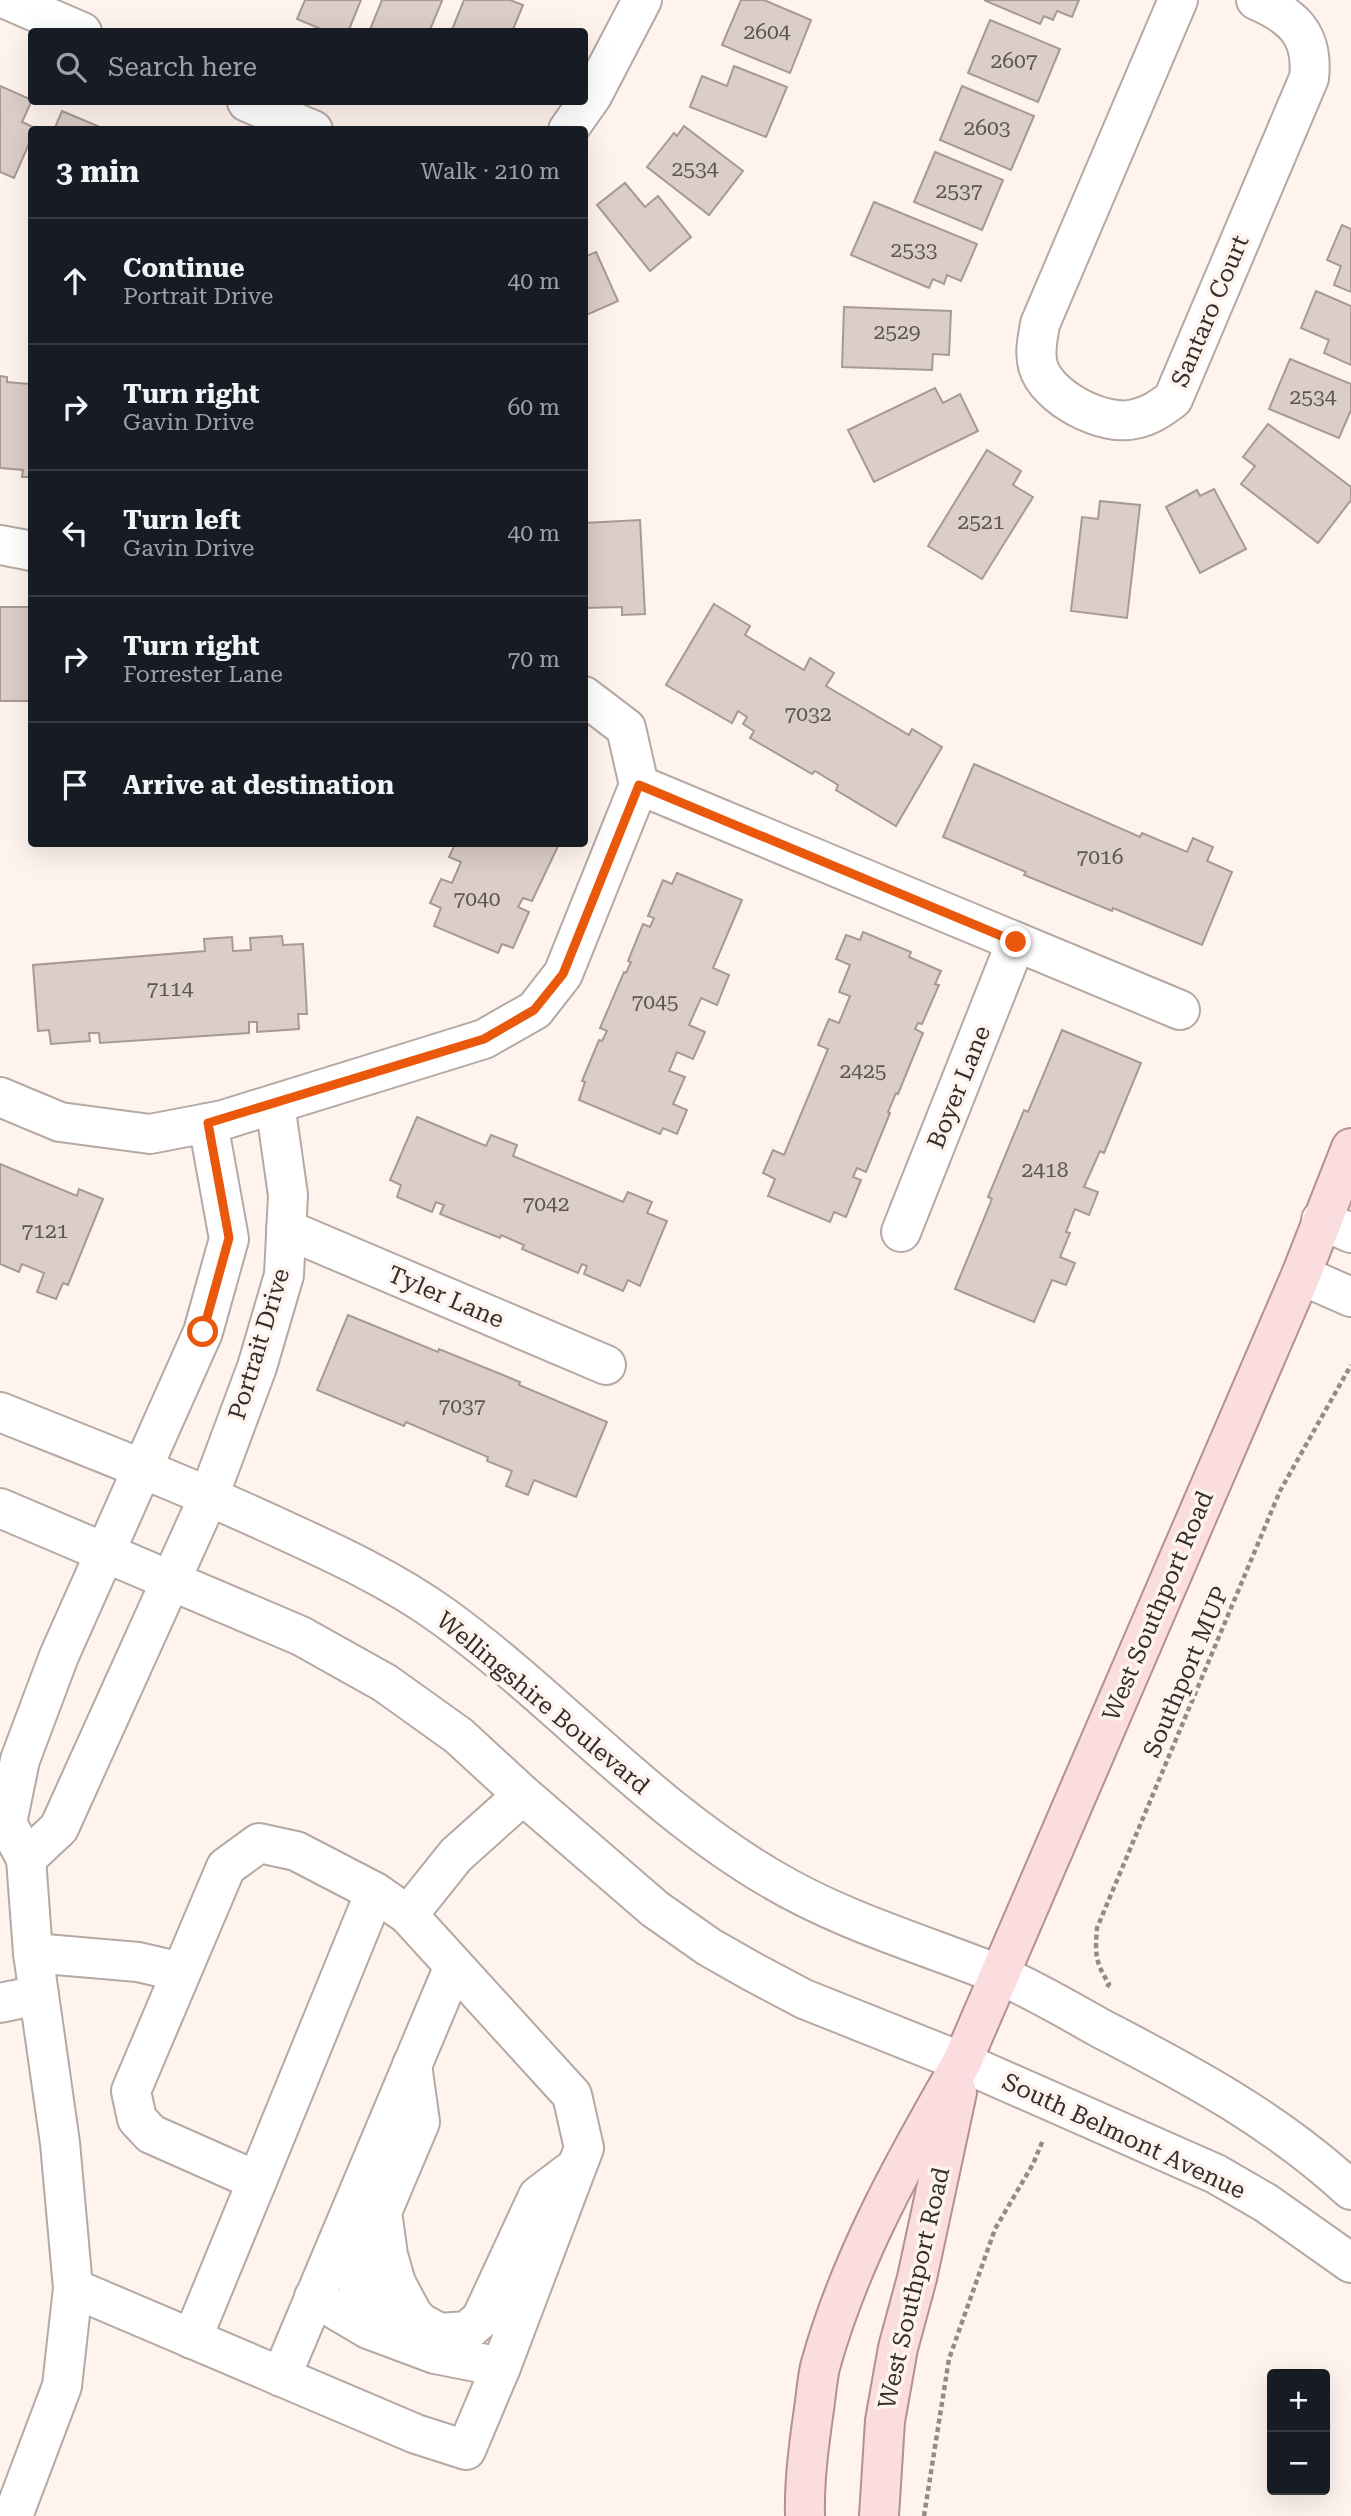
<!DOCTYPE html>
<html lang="en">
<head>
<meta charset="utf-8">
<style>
	body { margin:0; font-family:"Roboto Serif",serif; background:#242831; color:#f1f3f6 }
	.controls { position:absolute; right:21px; bottom:21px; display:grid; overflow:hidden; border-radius:7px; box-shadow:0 7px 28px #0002 }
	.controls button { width:63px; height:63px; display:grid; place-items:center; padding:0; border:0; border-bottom:2px solid #363941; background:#171b24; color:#f1f3f6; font:35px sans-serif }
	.stop { position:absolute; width:21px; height:21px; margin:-16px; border:5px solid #ea580c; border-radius:50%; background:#fff }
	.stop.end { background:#ea580c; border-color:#fff; box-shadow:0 2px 7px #0008 }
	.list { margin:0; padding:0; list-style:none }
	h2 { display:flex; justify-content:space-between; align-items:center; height:91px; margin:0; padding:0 28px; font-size:30px }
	h2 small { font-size:23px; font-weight:400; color:#9ea1a6 }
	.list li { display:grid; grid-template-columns:46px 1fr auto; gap:21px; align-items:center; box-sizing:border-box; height:126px; padding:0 28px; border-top:2px solid #363941 }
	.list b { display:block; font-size:26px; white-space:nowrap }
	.list p { margin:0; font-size:23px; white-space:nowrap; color:#9ea1a6 }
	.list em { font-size:23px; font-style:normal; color:#9ea1a6 }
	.icon { flex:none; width:38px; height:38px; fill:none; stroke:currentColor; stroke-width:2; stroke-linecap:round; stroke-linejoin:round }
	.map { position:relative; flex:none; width:1351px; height:2516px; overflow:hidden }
	.search { position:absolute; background:#171b24; box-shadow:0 7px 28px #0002; left:28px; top:28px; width:560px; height:77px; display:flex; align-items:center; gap:18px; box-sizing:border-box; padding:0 24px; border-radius:7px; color:#9ea1a6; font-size:26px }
	.panel { position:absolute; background:#171b24; box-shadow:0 7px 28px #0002; left:28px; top:126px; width:560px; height:721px; border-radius:7px }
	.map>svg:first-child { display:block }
	.building { fill:#dbcdc7; stroke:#a79a94; stroke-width:2 }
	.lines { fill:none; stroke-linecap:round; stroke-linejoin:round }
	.minor-casing { stroke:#b6a8a2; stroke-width:42 }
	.major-casing { stroke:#b39093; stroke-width:42 }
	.path { stroke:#948b88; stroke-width:4.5; stroke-dasharray:5 3.5; stroke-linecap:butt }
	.minor { stroke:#fff; stroke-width:38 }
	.major { stroke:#fbdcdf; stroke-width:38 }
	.route { stroke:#ea580c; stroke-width:9 }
	.labels { text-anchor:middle; stroke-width:7; stroke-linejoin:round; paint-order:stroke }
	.number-label { font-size:21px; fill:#5e5653 }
	.street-label { font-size:24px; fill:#342f2c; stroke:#fff3ee }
</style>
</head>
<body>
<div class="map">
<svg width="1351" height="2516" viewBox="0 0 1351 2516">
	<rect width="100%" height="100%" fill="#fff3ee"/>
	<g class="building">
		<polygon points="305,0 361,0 348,32 328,32 297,19"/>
		<polygon points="382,0 441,0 442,1 429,32 369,32"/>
		<polygon points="464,0 510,0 523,5 512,32 451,32"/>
		<polygon points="741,0 764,0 811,20 790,73 722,45"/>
		<polygon points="984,0 1079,0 1072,17 1057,11 1053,20 1044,16 1040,24"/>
		<polygon points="990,20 1060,49 1038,102 968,73"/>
		<polygon points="734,66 787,87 766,137 690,107 702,76 727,86"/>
		<polygon points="0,86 32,100 22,122 35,128 32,130 32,137 14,178 0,172"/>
		<polygon points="962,86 1034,116 1011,170 940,140"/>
		<polygon points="62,111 100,127 99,130 54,130"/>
		<polygon points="684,126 743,171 709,215 647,167 674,133 677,136"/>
		<polygon points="935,152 1003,180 982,230 914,202"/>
		<polygon points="625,183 645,207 658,196 691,237 650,271 597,205"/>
		<polygon points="874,202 977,244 961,281 947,275 944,284 933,279 929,288 851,255"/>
		<polygon points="1342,225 1351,229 1351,292 1334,285 1341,266 1327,260"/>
		<polygon points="596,252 618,301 584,316 584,257"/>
		<polygon points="1316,291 1351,306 1351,365 1324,353 1329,340 1301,328"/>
		<polygon points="844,307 951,311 949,355 933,354 932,370 842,367"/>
		<polygon points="1290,359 1351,384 1351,410 1339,438 1269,409"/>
		<polygon points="31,369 32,369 32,477 22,477 23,470 0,468 0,376 7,377 7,382 29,384"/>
		<polygon points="935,388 943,403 960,394 978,431 874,482 848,430"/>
		<polygon points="1268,424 1351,487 1351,500 1318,543 1241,484 1255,466 1243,457"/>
		<polygon points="987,450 1021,471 1013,485 1033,497 982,579 928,546"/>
		<polygon points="1214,489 1246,549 1200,573 1166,507 1197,490 1200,496"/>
		<polygon points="1100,501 1140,505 1127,618 1071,611 1082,517 1098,519"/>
		<polygon points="640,520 645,614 622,615 622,607 584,608 584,523"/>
		<polygon points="714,604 750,626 745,635 804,670 810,658 834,673 826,686 909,735 912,729 942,747 896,826 836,790 838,785 815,771 812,774 750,738 754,731 743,724 747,717 738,711 732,723 666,685"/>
		<rect x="0" y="607" width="32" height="94"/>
		<polygon points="974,764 1140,837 1142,833 1187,852 1193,838 1213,847 1207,861 1232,872 1202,945 1113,908 1112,911 1024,875 1026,872 943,837"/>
		<polygon points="455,844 559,844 532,901 523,898 518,907 529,912 513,948 502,944 498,953 434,926 441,908 430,903 441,879 452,883 461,862 449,857"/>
		<polygon points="677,873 742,900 713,968 729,975 717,1005 701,998 689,1025 705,1032 693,1059 677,1052 669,1071 685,1077 673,1104 687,1110 677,1134 663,1128 660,1134 579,1100 585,1082 582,1081 599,1040 602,1041 607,1031 600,1028 624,972 626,973 631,962 628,961 643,924 650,927 654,918 648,916 663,880 672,884"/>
		<polygon points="863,932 911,952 909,957 941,971 935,984 939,985 922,1024 918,1023 915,1029 923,1033 898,1094 896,1093 888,1112 890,1113 866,1172 857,1168 853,1177 861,1180 846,1217 834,1212 830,1222 768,1196 775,1179 763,1173 773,1150 784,1155 828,1049 818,1045 829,1019 839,1023 850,996 839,992 850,965 836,959 846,935 860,940"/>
		<polygon points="282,936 283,945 303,944 307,1014 298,1014 299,1029 257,1032 257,1022 249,1022 249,1033 100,1043 99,1033 89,1033 90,1041 51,1044 49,1030 38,1031 33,965 205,951 204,939 232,937 233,951 251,950 250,938"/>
		<polygon points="1062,1030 1141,1063 1104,1153 1100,1151 1084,1187 1098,1192 1089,1215 1075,1209 1066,1232 1070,1233 1060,1257 1075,1263 1066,1285 1052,1280 1034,1322 955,1289 992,1199 988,1197 1024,1110 1028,1112"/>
		<polygon points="417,1117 486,1146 491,1135 517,1145 513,1156 623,1202 628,1192 652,1202 647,1213 667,1221 640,1286 628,1280 623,1291 584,1274 587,1266 582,1264 578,1273 522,1249 524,1245 501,1235 500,1238 440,1214 444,1205 436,1202 432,1212 397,1197 401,1185 390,1180"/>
		<polygon points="0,1164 77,1196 79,1189 103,1199 68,1285 63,1283 56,1299 37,1292 44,1273 22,1264 19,1272 0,1264"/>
		<polygon points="348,1315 438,1352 439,1349 520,1382 519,1385 607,1422 576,1497 534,1480 528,1495 506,1486 512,1471 487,1461 488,1457 406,1422 404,1426 317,1390"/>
	</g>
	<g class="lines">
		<defs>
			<g id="minor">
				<polyline points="8,0 82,32"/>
				<path d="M1178 0 1040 324C1038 338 1034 351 1038 366 1047 398 1104 427 1135 419 1150 416 1161 408 1173 399L1309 78C1314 35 1293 16 1256 0"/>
				<polyline points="247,102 313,130"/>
				<polyline points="568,130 592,96 642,0"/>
				<polyline points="0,545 32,551"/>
				<polyline points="584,696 626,728 639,785"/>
				<polyline points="639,785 1180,1010"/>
				<polyline points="0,1097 60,1122 150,1134 223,1120 484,1039 535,1010 563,974 639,785"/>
				<polyline points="1321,1220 1351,1233"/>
				<polyline points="286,1229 606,1365"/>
				<polyline points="901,1232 1016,942"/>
				<polyline points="1301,1275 1351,1297"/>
				<path d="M0 1412C93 1449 186 1485 277 1527 334 1553 393 1580 444 1617 557 1699 649 1807 770 1878 840 1920 919 1943 995 1973 1031 1988 1066 2009 1100 2028 1191 2075 1275 2120 1351 2190"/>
				<polyline points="0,1508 301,1636 385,1683 459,1736 523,1795 655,1909 709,1947 753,1972 804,1999 962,2062 1216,2174 1266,2203 1351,2263"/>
				<polyline points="26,1859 59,1828 209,1496 257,1367 284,1275 288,1195 275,1104"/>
				<polyline points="375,1892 257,2181 151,2134 137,2119 131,2091 226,1867 259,1843 296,1851 375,1892 408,1915"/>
				<polyline points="33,1953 26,1859 7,1823 20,1760 59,1656 203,1332 229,1239 208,1123"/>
				<polyline points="0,2003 39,1995"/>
				<polyline points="412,2065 420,2122 382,2212 388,2255 396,2283 413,2315 421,2323 440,2333 467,2331 481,2319 538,2196 571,2171"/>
				<path d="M378 2220C359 2254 343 2276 372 2310L400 2314"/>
				<polyline points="73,2288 416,2434 466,2450 501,2367 584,2148 572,2095 408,1915 456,1855 523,1795"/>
				<polyline points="314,2297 368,2329 435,2354 501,2367"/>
				<polyline points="192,2339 257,2181"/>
				<polyline points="281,2377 454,1966"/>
				<polyline points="13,2516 62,2386 73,2288 60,2143 33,1953 138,1962 181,1972"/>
			</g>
			<g id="major">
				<path d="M805 2516C804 2481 809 2444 814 2409 816 2396 817 2381 820 2367 850 2258 906 2159 962 2062L1301 1275 1351 1148"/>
				<polyline points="879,2516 885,2421 898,2348 917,2278 957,2092"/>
			</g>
		</defs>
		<use href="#minor" class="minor-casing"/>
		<use href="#major" class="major-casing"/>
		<g class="path">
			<path d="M1107 1987 1109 1984C1095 1962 1095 1954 1097 1928L1280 1491 1351 1365"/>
			<polyline points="924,2516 949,2359 995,2229 1033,2164 1043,2140"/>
		</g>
		<use href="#minor" class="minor"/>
		<use href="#major" class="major"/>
	</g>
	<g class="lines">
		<polyline class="route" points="203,1332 229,1238 208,1123 484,1039 534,1010 563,974 639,785 1016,942"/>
	</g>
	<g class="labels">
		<g class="number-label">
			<text x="767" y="39">2604</text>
			<text x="1014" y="68">2607</text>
			<text x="987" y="135">2603</text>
			<text x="695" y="176">2534</text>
			<text x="959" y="198">2537</text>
			<text x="914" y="257">2533</text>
			<text x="897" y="339">2529</text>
			<text x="1313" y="404">2534</text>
			<text x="981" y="529">2521</text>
			<text x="808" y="721">7032</text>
			<text x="1100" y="864">7016</text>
			<text x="477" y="906">7040</text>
			<text x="170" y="996">7114</text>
			<text x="655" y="1009">7045</text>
			<text x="863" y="1078">2425</text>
			<text x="1045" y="1177">2418</text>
			<text x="546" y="1211">7042</text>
			<text x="45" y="1238">7121</text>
			<text x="462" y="1413">7037</text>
		</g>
		<g class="street-label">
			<text transform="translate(1210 311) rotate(-67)" y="8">Santaro Court</text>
			<text transform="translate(959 1087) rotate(-68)" y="8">Boyer Lane</text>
			<text transform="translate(446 1297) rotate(23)" y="8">Tyler Lane</text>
			<text transform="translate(259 1344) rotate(-73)" y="8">Portrait Drive</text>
			<text transform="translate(1158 1606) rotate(-67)" y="8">West Southport Road</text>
			<text transform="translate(1186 1672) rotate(-67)" y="8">Southport MUP</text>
			<text transform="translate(543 1703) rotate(40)" y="8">Wellingshire Boulevard</text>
			<text transform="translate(1124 2136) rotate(25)" y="8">South Belmont Avenue</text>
			<text transform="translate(914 2288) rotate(-77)" y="8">West Southport Road</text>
		</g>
	</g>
</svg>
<div class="controls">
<button>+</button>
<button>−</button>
</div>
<div class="stop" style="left:203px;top:1332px"></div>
<div class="stop end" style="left:1016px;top:942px"></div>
<div class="search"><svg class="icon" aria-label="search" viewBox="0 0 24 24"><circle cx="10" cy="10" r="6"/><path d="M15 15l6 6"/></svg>Search here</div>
<section class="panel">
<h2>3 min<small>Walk · 210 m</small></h2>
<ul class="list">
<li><svg class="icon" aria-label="ahead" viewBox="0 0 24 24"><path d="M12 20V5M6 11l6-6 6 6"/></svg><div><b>Continue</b><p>Portrait Drive</p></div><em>40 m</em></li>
<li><svg class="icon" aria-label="right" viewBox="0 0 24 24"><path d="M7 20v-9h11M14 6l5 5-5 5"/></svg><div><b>Turn right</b><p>Gavin Drive</p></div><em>60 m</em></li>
<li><svg class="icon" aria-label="left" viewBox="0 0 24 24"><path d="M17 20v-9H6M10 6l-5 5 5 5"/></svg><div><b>Turn left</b><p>Gavin Drive</p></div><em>40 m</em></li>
<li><svg class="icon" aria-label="right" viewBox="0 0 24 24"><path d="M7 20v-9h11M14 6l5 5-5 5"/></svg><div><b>Turn right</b><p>Forrester Lane</p></div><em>70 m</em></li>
<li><svg class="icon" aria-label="arrive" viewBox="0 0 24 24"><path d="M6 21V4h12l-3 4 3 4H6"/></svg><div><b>Arrive at destination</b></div></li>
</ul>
</section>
</div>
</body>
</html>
